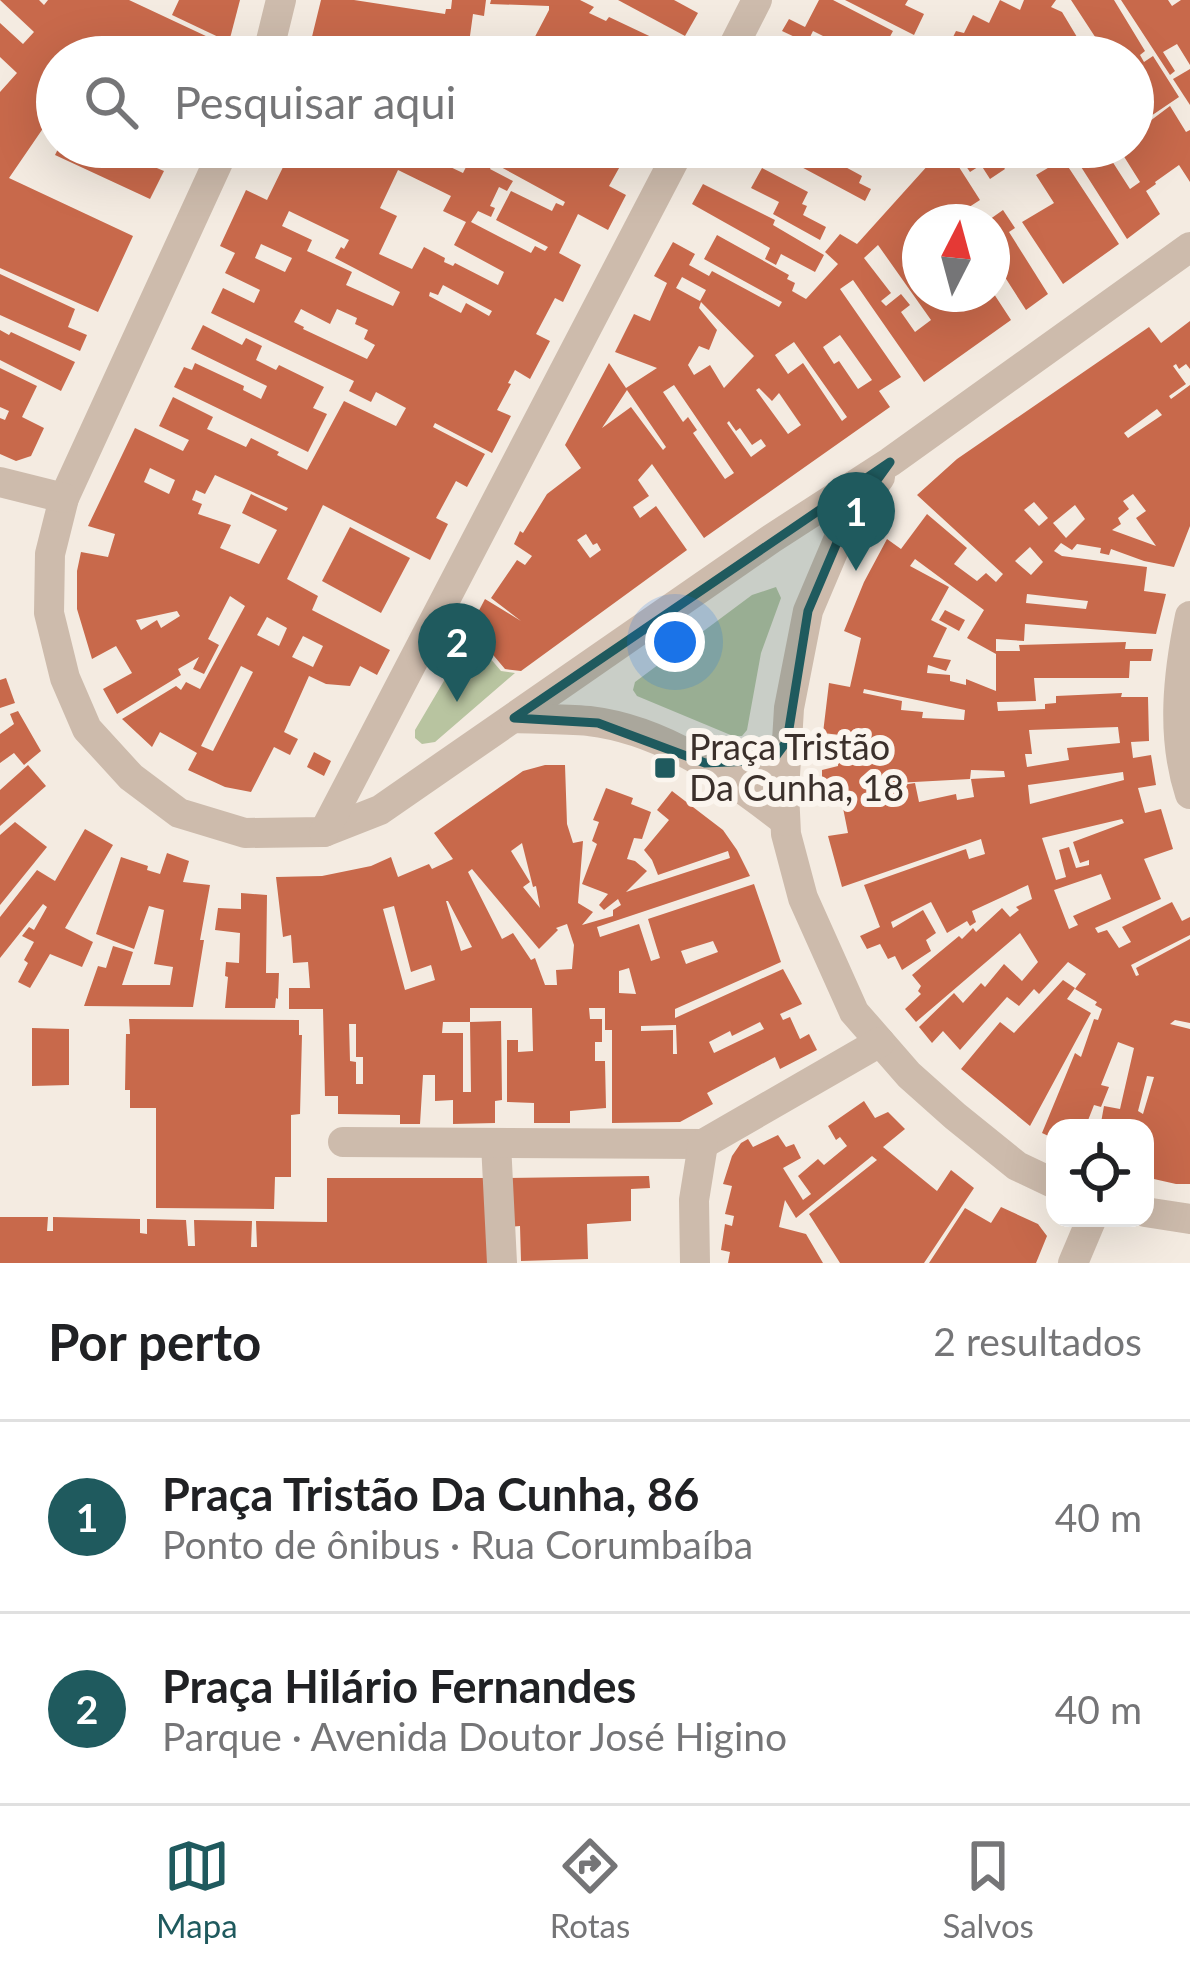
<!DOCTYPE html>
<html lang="pt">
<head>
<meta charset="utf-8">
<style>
	body { margin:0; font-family:Lato,sans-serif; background:#f6f6f6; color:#202124 }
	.controls { position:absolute; right:36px; bottom:36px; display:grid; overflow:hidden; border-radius:24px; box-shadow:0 12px 48px #0002 }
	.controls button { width:108px; height:108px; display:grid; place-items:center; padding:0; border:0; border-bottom:3px solid #e0e0e0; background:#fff; color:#202124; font:60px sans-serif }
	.compass { position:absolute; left:902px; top:204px; width:108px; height:108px; border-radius:50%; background:#fff; box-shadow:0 12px 48px #0002; rotate:6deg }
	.you { position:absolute; left:675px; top:642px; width:42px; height:42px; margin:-30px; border:9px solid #fff; border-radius:50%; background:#1a73e8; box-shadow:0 0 0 18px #1a73e833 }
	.badge { display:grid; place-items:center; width:78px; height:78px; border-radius:50%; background:#1f5a5e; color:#fff; font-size:39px; font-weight:700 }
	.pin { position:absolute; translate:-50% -99px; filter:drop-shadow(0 3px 6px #0008) }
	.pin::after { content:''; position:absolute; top:63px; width:42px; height:36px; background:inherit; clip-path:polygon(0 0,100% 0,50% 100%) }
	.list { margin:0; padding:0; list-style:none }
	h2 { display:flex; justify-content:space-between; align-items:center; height:156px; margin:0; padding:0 48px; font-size:51px }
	h2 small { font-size:39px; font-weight:400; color:#757577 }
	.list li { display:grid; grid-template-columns:78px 1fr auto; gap:36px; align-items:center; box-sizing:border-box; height:192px; padding:0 48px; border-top:3px solid #e0e0e0 }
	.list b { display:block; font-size:45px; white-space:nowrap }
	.list p { margin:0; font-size:39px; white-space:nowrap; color:#757577 }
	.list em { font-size:39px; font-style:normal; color:#757577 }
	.icon { flex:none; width:66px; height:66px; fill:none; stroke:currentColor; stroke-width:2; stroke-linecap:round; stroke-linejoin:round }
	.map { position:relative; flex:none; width:1190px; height:1263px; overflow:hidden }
	.search { position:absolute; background:#fff; box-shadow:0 12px 48px #0002; left:36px; right:36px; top:36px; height:132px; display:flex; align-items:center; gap:30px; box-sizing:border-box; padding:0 42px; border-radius:66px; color:#757577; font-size:45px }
	.sheet { height:540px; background:#fff }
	nav { display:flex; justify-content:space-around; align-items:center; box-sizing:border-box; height:168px; border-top:3px solid #e0e0e0; background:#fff; font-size:33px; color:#757577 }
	nav a { display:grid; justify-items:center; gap:6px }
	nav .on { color:#1f5a5e }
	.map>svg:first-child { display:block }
	.green { fill:#b8c4a0 }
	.building { fill:#c8694b; fill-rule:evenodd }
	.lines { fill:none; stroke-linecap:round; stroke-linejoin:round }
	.pedestrian { stroke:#cdbbac; stroke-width:30 }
	.minor { stroke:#cdbbac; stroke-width:30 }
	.marked { fill:#1f5a5e; fill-opacity:0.2; stroke:#1f5a5e; stroke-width:9; stroke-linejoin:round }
	.poi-dot { fill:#1f5a5e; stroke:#fbf5ee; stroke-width:4.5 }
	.labels { text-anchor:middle; stroke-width:12; stroke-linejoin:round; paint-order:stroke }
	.poi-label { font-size:36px; fill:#3b302b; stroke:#fbf5ee; text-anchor:start }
</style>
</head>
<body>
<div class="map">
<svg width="1190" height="1263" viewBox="0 0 1190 1263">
	<rect width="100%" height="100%" fill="#f4ebe1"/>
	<g class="green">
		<polygon points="776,587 781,598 761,653 747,730 742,736 733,736 637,696 633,690 635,682 752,595"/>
		<polygon points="474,630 478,644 501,671 515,673 435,742 422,744 415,738 415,730"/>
	</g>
	<g class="building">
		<polygon points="0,0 39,0 44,5 48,0 129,0 208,37 198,57 149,57 108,38 106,42 139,57 61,56 50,68 57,74 54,84 57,87 57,108 9,178 133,236 98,312 0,268 0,92 17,73 0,57 0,23 23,44 34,32"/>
		<polygon points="179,0 240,0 229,42 172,15"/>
		<polygon points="321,0 354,0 445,14 446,9 451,9 452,0 486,0 484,16 473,14 469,43 528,50 549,10 549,6 490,4 491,0 580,0 594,7 589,13 606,21 609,17 681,51 678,57 418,57 403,55 403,57 377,57 340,46 336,57 307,57"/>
		<polygon points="618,0 674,0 698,13 685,36"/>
		<polygon points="819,0 833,0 893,31 886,44 912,57 840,57 845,47 813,31 806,45 829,57 790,57 799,39 782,31 789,19 805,27"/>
		<polygon points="845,0 908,0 905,5 924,14 914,35"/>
		<polygon points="1000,0 1020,10 1024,0 1056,0 1051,7 1062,12 1089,57 959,57 946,51 956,31 964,33 973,15 989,23"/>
		<polygon points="1071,0 1114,0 1145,51 1140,55 1144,62 1153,56 1179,97 1148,118 1150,121 1170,106 1186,132 1190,130 1190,182 1179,165 1155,182 1156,184 1146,191 1160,214 1127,239 1069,148 1055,157 1048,147 1027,161 1018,147 1091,147 1094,152 1103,147 1130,189 1140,182 1118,147 1133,147 1133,105 1138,102 1133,95 1133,57 1091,57 1103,49"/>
		<polygon points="1121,0 1168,0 1172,6 1181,0 1190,0 1190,65 1177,44 1163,52 1175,71 1170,75"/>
		<polygon points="1190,69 1190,105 1173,79"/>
		<polygon points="59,147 119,149 175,147 167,163 148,153 145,163 164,171 150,199 55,155"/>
		<path d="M296 147H410L427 155 429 151 446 160 444 164 463 173 476 147H501L490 169 513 181 507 191 499 187 490 206 495 208 491 217 478 211 471 222 531 253 535 246 545 251 548 247 496 220 511 191 552 211 556 203 563 206 565 202 499 166 509 147H604L618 154 616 157 623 161 609 186 626 195 608 230 578 214 559 253 581 265 563 302 555 298 536 334 550 341 530 379 515 370 508 383 511 384 497 410 511 416 492 453 435 423 433 427 485 454 467 487 456 481 436 518 448 524 430 560 323 505 287 579 318 596 312 610 390 650 377 675 360 666 350 686 326 684 309 676 284 732 298 739 290 755 274 747 251 792 225 787 188 770 197 753 160 732 152 747 122 719 176 686 181 690 186 682 200 689 245 606 230 596 208 639 219 645 204 674 193 669 199 657 178 669 181 675 117 714 103 689 132 673 116 646 92 659 77 609V571L81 552 108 557 115 534 88 526 135 428 183 451 189 440 159 426 173 397 213 417 207 429 246 447 251 438 279 452 277 455 307 470 344 401 396 426 406 408 376 392 371 402 349 391 354 381 211 313 223 288 254 303 260 290 225 273 235 253 220 246 246 190 267 200 285 163 288 164ZM398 170 451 196 443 211 466 222 454 245 504 272 498 285 455 263 453 266 444 262 445 258 424 247 412 269 379 254 397 216 380 208ZM289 211 349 240 344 249 341 247 335 258 400 292 393 306 346 285 352 272 307 251 312 240 282 226ZM261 244 292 258 285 272 255 258ZM443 285 492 311 489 316 466 303 461 313 429 296 430 292 438 295ZM301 309 330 324 337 309 357 318 355 324 368 330 364 339 375 345 367 359 303 329 304 327 294 322ZM150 468 175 480 169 494 144 482ZM215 475 288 508 286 511 251 494 242 513 277 530 259 564 220 548 231 525 198 514 202 504 192 500 196 490 205 494ZM177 611 180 616 161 628 157 620 141 630 136 620ZM267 617 287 628 279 646 257 635ZM303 636 323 646 313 667 292 657ZM241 666 253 672 213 751 201 746Z"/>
		<polygon points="764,147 819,147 829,153 827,157 862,176 859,183 871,189 865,201"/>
		<polygon points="853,147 898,147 889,166"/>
		<path d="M923 147H955L950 153 980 200 963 211 970 222H920V294H994L1011 320 924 382 853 280 840 289 901 377 879 391 890 407 704 538 652 464 638 480 649 496 633 507 640 518 656 506 687 550 521 671 505 669 483 643 475 618 485 599 521 621 491 598 517 560 525 565 532 556 514 544 520 531 523 533 547 494 581 468 565 445 609 363 626 388 657 368 615 352 634 314 650 321 667 283 654 276 673 242 695 254 689 265 709 276 712 271 779 307 782 302 704 259 717 235 789 275 787 279 795 283 792 291 806 299 838 264 825 252 840 234 857 244 930 163 918 152ZM878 245 931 320 915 332 901 312 910 305 901 294 886 306 881 301 891 293 864 258ZM682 277 706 290 700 301 676 288ZM701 302 754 356 724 388 710 365 694 375 688 365 699 346 709 350 717 330 699 308ZM840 335 872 380 858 389 839 361 834 364 823 347ZM794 342 847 417 842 421 803 363 788 374 775 355ZM674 385 734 473 725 479 693 433 697 430 688 417 683 422 663 392ZM759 388 772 401 779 393 801 425 788 434 756 390ZM627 390 666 447 663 450 631 407 602 428ZM729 421 736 431 740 428 752 445 761 439 766 446 751 457 727 423ZM586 534 593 545 597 543 601 550 590 558 577 540Z"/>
		<polygon points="966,147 990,147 1005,169 990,179 981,165 970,172 957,153"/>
		<polygon points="1063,159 1119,244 1063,284 1022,222 1054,203 1036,175"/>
		<polygon points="762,168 808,192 802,204 807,206 803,215 826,227 820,240 773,214 779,202 751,188"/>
		<polygon points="703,184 775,220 773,225 824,255 815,272 781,254 776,265 765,259 770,248 692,204"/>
		<polygon points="1003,210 1015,228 1009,232 1048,294 1026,310 992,257 992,222 986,222"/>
		<polygon points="0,274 75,309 68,327 87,335 80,351 0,315"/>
		<path d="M1190 321V369L1186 364 1179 369 1176 364 1173 366 1186 384 1169 396 1171 399 1190 385V526L1174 567 1144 561 1111 549 1109 555 1100 553 1101 548 1077 544 1072 550 1061 543 1054 551 1062 556 1147 567 1144 591 1166 594 1156 634 1025 624 1024 641 996 639V654L967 638 984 610 915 559 910 566 949 587 931 620 947 628 933 657 951 660 946 671 928 665 927 673 950 675V681L966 685V679L996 691V651H1020L1019 645 1126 642 1125 649H1153L1151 661H1130L1129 678H1034L1036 701 997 702 998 711 1045 709V704L1056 703V696L1122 693 1121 697H1148L1149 741 1131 742 1133 758 1151 755 1156 785 1138 788 1145 813 1161 809 1173 849 1144 859 1161 899 1095 928 1098 933 1107 930 1119 948 1131 942 1122 927 1172 902 1182 921 1190 917V935L1131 965 1136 976 1139 975 1136 968 1190 939V1023L1175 1020 1170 1024 1190 1029V1184H1176L1145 1177V1128H1100L1104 1106 1120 1109 1134 1048 1118 1042 1101 1085 1109 1087 1101 1107 1094 1105 1085 1128H1055V1139L1042 1133 1075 1053 1081 1057 1094 1019 1098 1020 1102 1009 1095 1005 1097 1002 1075 989 1086 974 1068 962 1039 994 1034 989 1019 1006 1007 997 960 1050 943 1031 932 1043 919 1027 954 993 963 1003 981 983 985 987 1004 964 1022 981 1038 962 1020 933 916 1022 905 1009 921 994 918 991 921 986 912 975 959 936 962 939 973 928 976 932 1002 908 1010 917 1019 910 1016 907 1032 899 1028 885 972 911 976 922 970 926 967 921 947 933 931 902 891 922 893 928 923 910 936 933 926 940 931 951 902 970 895 956 888 959 880 944 867 949 860 936 880 927 864 885 966 849 969 859 985 854 981 839 842 887 828 836 848 833 840 793 846 792 845 786 822 787V770L838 766 840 735 823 733 829 683 850 687 861 638 844 631 864 582 887 539 901 549 927 514 967 548 954 564 977 581 986 573 996 582 1003 574 917 495 957 459 1149 327 1161 343ZM1157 409 1162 415 1128 438 1124 433ZM1133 494 1146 511 1136 518 1156 546 1112 530 1121 524 1118 518 1129 509 1123 501ZM1034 502 1048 518 1039 526 1024 510ZM1075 505 1085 519 1066 538 1053 523ZM1030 547 1043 562 1031 575 1015 561ZM1027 594 1088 601 1086 609 1026 603ZM864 689 965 710 964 720 922 718 923 712 901 710 902 701 863 693ZM1118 727 1120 743 1067 748 1069 760 1027 767 1025 754H1032L1029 730ZM971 770 1004 771 1005 777 971 779 974 797 957 800 956 794 919 802 915 783 877 789V784L970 779ZM1123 772 1124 780 1030 804 1028 785ZM1122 819 1124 823 1073 842 1080 863 1089 860V865L1076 868 1069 847 1059 850 1066 877 1056 880 1042 838ZM1101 874 1111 899 1073 916 1078 925 1069 929 1054 890ZM1147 1076 1154 1077 1143 1114 1138 1111Z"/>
		<polygon points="203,325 242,345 246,338 262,346 256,360 276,370 279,365 324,387 313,408 327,414 308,452 174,387 184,367 192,370 195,363 244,386 243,390 261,399 267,386 191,349"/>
		<polygon points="0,330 9,335 11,332 75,362 61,391 0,360"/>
		<polygon points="0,368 37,386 22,417 44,428 31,456 16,461 0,454 0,418 5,420 9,411 0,407"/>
		<polygon points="350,527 410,558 381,613 322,581"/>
		<polygon points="945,610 965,620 959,631 939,620"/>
		<polygon points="6,678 15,703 0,708 0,680"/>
		<polygon points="18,711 41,751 24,765 14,753 0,763 0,734 14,724 10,714"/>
		<polygon points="314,752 331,761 324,776 307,767"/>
		<polygon points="28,765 46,786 0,826 0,790"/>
		<path d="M545 765H565L567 824 573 843 583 841 578 903 593 912 582 925 613 916V910L621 905 618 899 604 910 599 905 608 894 582 884 597 844 592 841 599 822 593 820 606 788 633 798 631 804 651 812 642 839 634 838 627 859 635 861 647 871 626 892 730 858 728 851 658 875 652 860 644 850 669 820 657 810 672 791 723 830 737 850 750 876 597 927 600 937 639 924 651 961 660 958 648 919 754 884 781 962 675 1009V1018L783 969 802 1004 780 1014 783 1020 790 1017 800 1039 809 1034 817 1050 780 1069 775 1057 707 1093 713 1104 680 1122 612 1123V1030H605V1008H589L590 1019H602V1042H595V1061H605L606 1108 570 1111V1123H534V1103L507 1102V1040H518V1052L533 1051 532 1008H470V1022L501 1021 502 1100 495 1101V1123L453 1124V1100L435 1101V1075H423L420 1124H400V1115L338 1114V1096H325L323 1009H289V988H310L308 962 293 963 291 935 283 937 276 877 322 876 371 866 391 857 398 877 429 864 432 869 453 859 434 833 523 771ZM522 843 533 887 536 886 540 908 523 887 530 882 511 851ZM472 869 539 949 558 930 556 928 567 924 574 945 572 969 556 970 557 985H545L535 958 531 960 513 933 502 939 468 872ZM446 901H448L472 947 461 951ZM394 906 411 972 431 965 435 980 405 990 383 909ZM713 941 718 952 686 964 681 951ZM629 968 636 994 619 993V971ZM443 1022H470L471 1092H463V1033H442ZM760 1022 764 1029 714 1053 709 1042 730 1031 732 1036ZM349 1024H356V1057H363V1084H356V1062L350 1061ZM676 1025 677 1054H673V1030L641 1031V1026Z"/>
		<polygon points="15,822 47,847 0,905 0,835"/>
		<polygon points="85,829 113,845 65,928 93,942 82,967 50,954 30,988 18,982 28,963 24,960 34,942 22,936 29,927 34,930 47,907 43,904 0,958 0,917 37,870 55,881"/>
		<polygon points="167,853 189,861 183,882 210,885 200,940 204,940 193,1007 84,1006 98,966 106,968 113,946 133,952 122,985 170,985 173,967 154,964 164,910 149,906 134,949 96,934 121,857 148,866 147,870 160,874"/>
		<polygon points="241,893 267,895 266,973 279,973 278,999 276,998 275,1008 225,1008 228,977 225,976 226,962 239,963 240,933 215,930 218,908 241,909"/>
		<polygon points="1063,980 1075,988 1067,999 1091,1013 1030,1126 961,1069 1000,1022 1014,1033"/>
		<polygon points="129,1019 299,1020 299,1035 302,1035 300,1114 291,1115 291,1177 275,1177 274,1209 156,1208 156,1108 130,1108 130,1090 125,1090 126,1034 130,1034"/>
		<polygon points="32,1028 69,1029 69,1085 32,1086"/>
		<polygon points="864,1101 875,1118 888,1112 905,1129 883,1147 937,1191 951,1170 974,1188 924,1263 840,1263 809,1214 877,1160 872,1156 796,1218 785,1200 779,1227 806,1234 823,1263 728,1263 730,1252 721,1250 725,1224 732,1226 734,1216 725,1214 732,1186 723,1184 732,1156 741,1143 748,1139 753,1147 778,1135 786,1147 794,1144 801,1158 783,1168 803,1200 811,1194 798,1176 818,1159 824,1165 847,1146 840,1137 836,1140 828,1126"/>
		<polygon points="649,1176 650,1188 631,1189 631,1221 587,1224 588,1259 521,1261 520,1226 508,1227 504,1178"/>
		<polygon points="327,1178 490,1178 492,1263 0,1263 0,1217 48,1217 47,1231 53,1231 53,1217 140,1219 140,1233 147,1234 147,1219 186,1220 188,1246 195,1246 194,1220 252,1221 251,1247 257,1247 256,1221 327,1222"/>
		<polygon points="1001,1207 1038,1224 1047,1236 1036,1263 929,1263 965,1208 991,1223"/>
	</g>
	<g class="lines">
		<polyline class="pedestrian" points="496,1143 502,1263"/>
		<g class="minor">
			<polyline points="267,57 281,0"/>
			<polyline points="728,57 757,0"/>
			<polyline points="225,147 64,498 50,554 49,613 65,678 87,729 131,777 179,813 245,833 324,832 380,810 771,539 890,462 1190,247"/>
			<polyline points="880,477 844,526 808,611 789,708 784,792 786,834 803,898 854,1012 909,1075 955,1116 1017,1166 1055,1184"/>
			<polyline points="0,482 64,498"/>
			<path d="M1190 616C1178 674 1171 736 1190 794"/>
			<path d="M514 718C539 719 564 719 589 721 665 730 727 776 785 821"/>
			<path d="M711 764C748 770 763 774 787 741"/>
			<polyline points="324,832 681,147"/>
			<polyline points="343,1142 703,1144 880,1042"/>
			<polyline points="1145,1212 1190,1219"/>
			<polyline points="695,1263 694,1200 703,1144"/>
			<polyline points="1073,1263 1092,1218"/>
		</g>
	</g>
	<path class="marked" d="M890 462 844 526 808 611 787 741 773 760 705 763 598 723 514 718Z"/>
	<rect class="poi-dot" x="653" y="756" width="24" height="24" rx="6"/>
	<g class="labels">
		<g class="poi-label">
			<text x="689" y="760">Praça Tristão<tspan x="689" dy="41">Da Cunha, 18</tspan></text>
		</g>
	</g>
</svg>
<div class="controls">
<button><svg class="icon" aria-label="locate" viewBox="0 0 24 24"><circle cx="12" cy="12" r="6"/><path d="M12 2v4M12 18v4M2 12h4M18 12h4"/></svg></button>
</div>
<svg class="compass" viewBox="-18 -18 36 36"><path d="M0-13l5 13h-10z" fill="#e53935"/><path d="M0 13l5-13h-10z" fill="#757577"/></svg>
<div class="you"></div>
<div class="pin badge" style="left:856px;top:571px">1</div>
<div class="pin badge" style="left:457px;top:702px">2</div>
<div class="search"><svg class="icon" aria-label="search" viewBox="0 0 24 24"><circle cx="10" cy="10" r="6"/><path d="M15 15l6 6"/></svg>Pesquisar aqui</div>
</div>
<section class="sheet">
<h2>Por perto<small>2 resultados</small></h2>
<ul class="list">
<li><span class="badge">1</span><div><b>Praça Tristão Da Cunha, 86</b><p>Ponto de ônibus · Rua Corumbaíba</p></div><em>40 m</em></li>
<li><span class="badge">2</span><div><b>Praça Hilário Fernandes</b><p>Parque · Avenida Doutor José Higino</p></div><em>40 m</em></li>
</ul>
</section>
<nav>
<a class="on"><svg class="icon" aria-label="map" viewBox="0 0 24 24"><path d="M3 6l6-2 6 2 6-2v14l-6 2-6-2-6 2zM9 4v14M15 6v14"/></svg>Mapa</a>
<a><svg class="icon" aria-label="directions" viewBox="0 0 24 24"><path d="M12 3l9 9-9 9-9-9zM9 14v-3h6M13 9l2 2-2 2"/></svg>Rotas</a>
<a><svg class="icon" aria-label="saved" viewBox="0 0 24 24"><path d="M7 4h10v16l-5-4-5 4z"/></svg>Salvos</a>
</nav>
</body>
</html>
